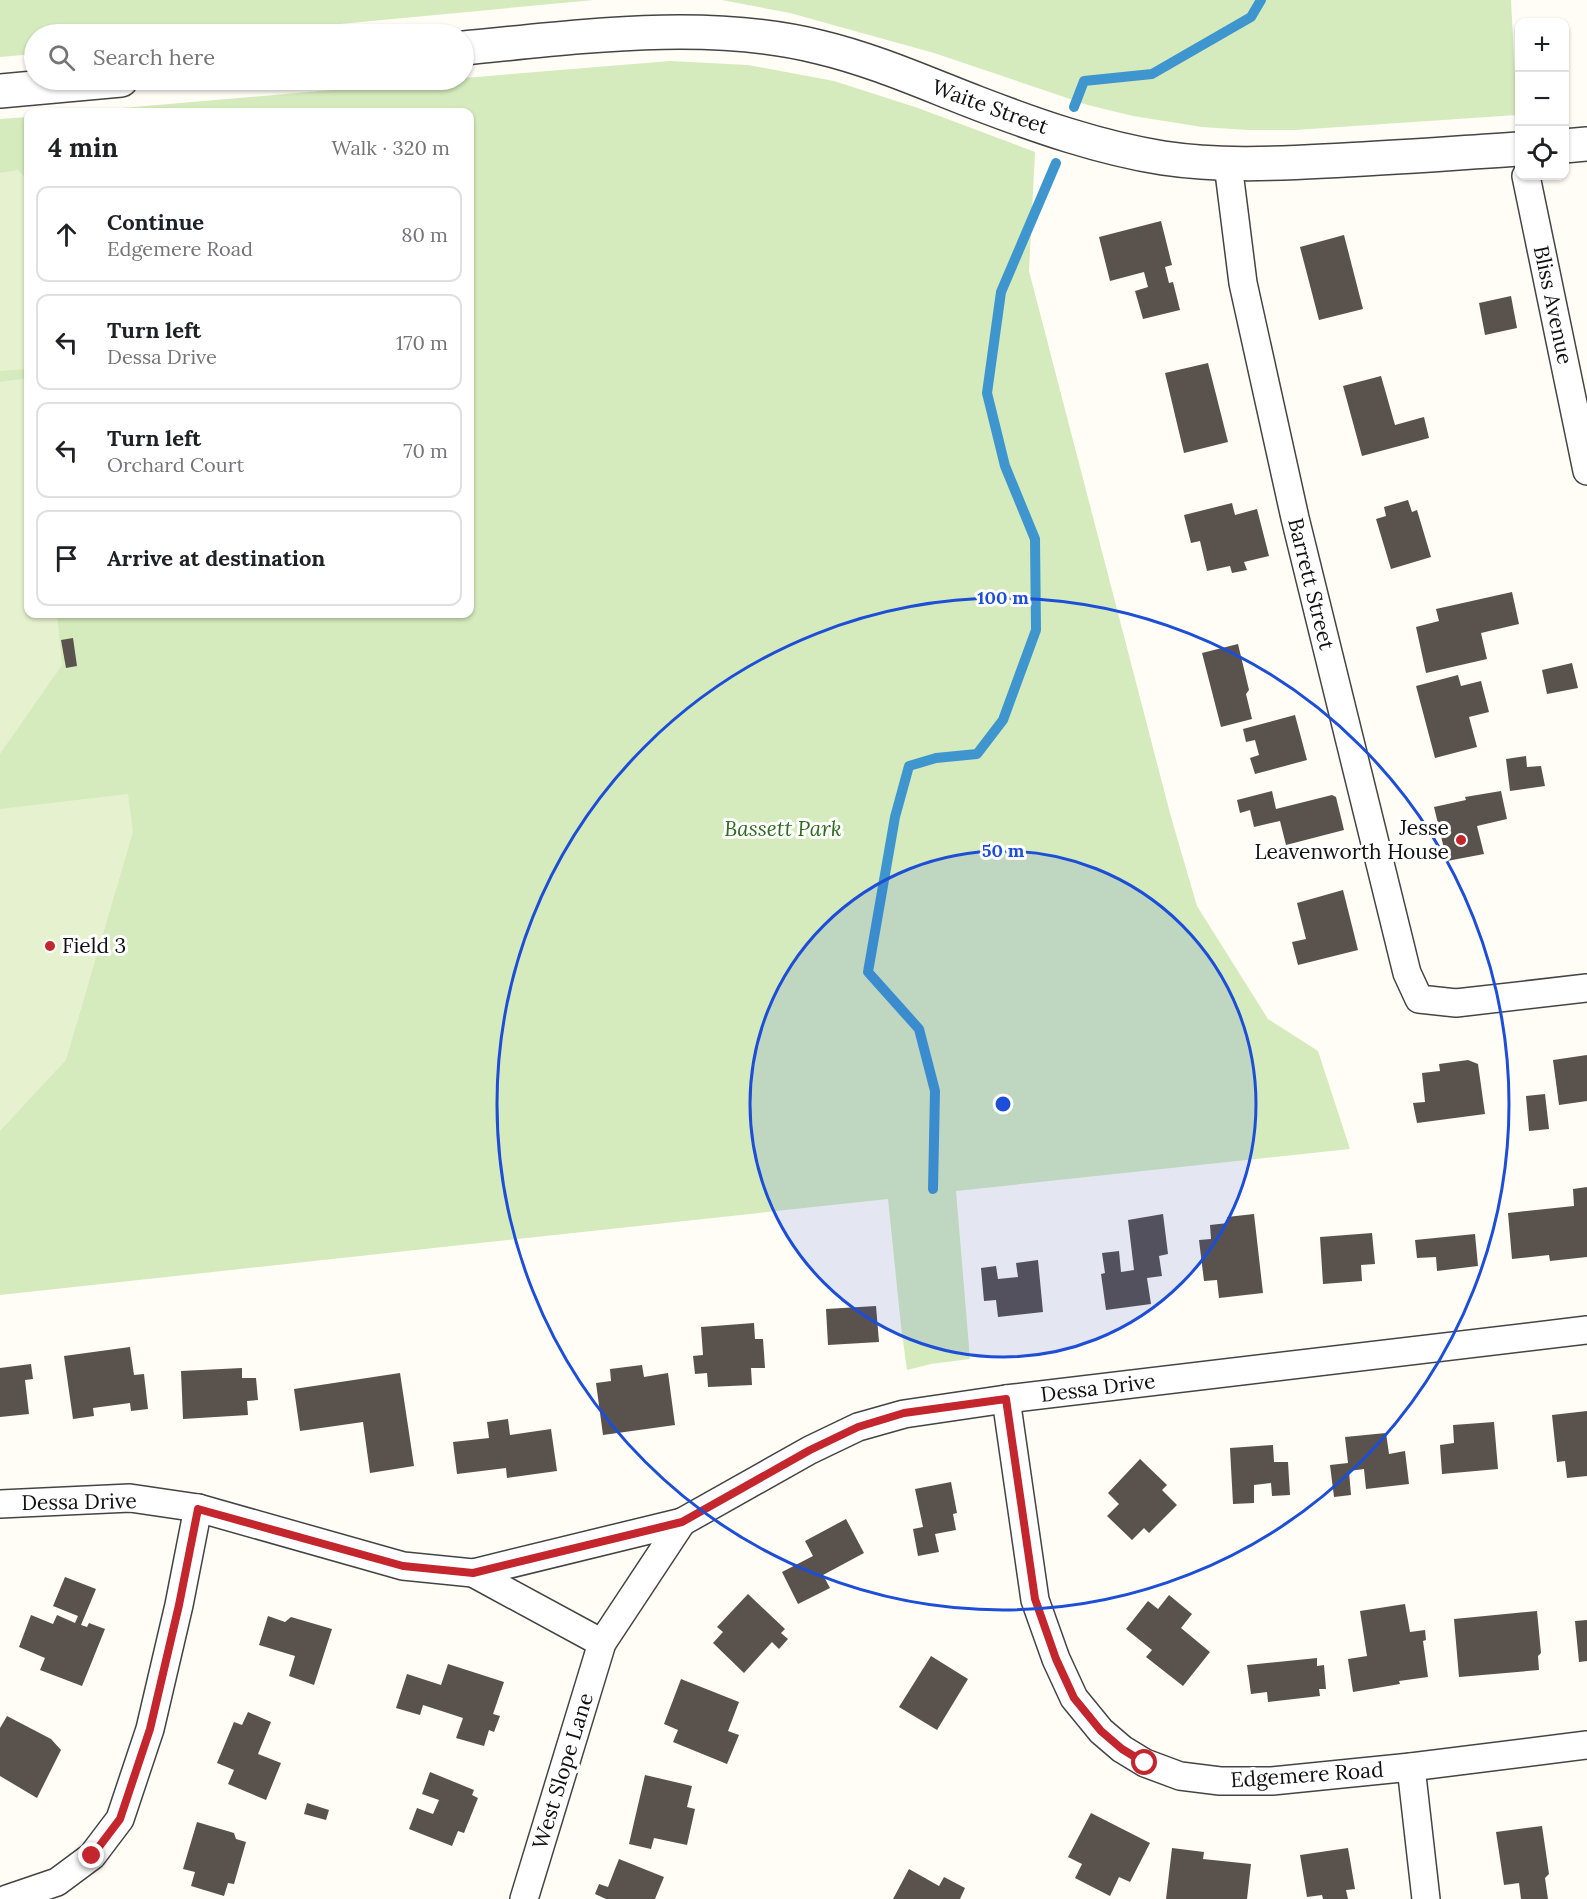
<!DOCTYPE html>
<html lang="en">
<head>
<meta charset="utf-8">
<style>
	body { margin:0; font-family:Lora,serif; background:#f6f6f6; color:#202124 }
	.controls { position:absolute; right:18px; top:18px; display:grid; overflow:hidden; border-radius:12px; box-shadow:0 2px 4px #0004 }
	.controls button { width:54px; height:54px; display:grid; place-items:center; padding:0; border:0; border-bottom:2px solid #e0e0e0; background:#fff; color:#202124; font:30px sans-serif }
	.stop { position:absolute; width:18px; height:18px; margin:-14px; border:4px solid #c4262e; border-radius:50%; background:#fff }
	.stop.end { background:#c4262e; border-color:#fff; box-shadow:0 2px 6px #0008 }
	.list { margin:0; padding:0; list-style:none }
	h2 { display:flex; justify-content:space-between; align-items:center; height:78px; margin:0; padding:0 24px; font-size:26px }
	h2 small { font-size:20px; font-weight:400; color:#757577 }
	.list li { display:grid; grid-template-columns:39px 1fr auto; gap:18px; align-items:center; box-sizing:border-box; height:96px; margin:0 12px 12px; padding:0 12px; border:2px solid #e0e0e0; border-radius:12px }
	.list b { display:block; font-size:22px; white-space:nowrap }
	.list p { margin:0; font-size:20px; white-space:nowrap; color:#757577 }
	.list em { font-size:20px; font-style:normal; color:#757577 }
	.icon { flex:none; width:33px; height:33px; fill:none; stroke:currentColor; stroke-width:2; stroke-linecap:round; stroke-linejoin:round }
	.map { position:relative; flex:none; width:1587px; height:1899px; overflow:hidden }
	.search { position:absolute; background:#fff; box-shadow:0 2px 4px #0004; left:24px; top:24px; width:450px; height:66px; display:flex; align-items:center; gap:15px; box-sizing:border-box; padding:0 21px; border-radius:33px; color:#757577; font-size:22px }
	.panel { position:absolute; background:#fff; box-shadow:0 2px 4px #0004; left:24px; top:108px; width:450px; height:510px; border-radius:12px }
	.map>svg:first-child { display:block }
	.park { fill:#d5ebbd }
	.pitch { fill:#e6f2cf }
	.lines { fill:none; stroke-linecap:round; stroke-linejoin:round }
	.stream { stroke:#3f96cf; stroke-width:10 }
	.building { fill:#5a524d }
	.minor-casing { stroke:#444; stroke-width:30 }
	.tertiary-casing { stroke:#444; stroke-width:36 }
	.minor { stroke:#fff; stroke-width:27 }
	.tertiary { stroke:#fff; stroke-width:33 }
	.route { stroke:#c4262e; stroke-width:8 }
	.ring { fill:none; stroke:#1d4ed8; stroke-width:3 }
	.poi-dot { fill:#c4262e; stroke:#fff; stroke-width:2 }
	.labels { text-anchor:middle; stroke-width:6; stroke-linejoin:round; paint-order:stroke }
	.street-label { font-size:21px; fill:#111; stroke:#fff }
	.poi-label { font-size:21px; fill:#111; stroke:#fff; text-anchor:end }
	.park-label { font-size:21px; font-style:italic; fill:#2f6b1f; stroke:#fff }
	.centre { fill:#1d4ed8; stroke:#fff; stroke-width:3 }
	.ring-label { font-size:18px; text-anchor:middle; font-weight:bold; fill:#1d4ed8; stroke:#fff; stroke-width:6; stroke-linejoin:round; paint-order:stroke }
</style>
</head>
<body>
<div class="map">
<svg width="1587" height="1899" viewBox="0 0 1587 1899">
	<rect width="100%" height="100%" fill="#fffdf5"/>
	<g class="park">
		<polygon points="0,0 594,0 232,34 34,34 34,54 0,57"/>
		<polygon points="722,0 1511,0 1517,115 1295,130 1248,130 1202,127 1133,116 1088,105 934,53 790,13"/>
		<polygon points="670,61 748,65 834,81 918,108 1035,152 1029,271 1171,817 1197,906 1268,1019 1318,1051 1350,1149 956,1191 970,1359 931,1364 907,1370 901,1326 888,1199 0,1295 0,119 28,117 28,614 470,614 470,112 76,112 447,80 464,80 464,78"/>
	</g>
	<g class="pitch">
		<polygon points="18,170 28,180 28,369 0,371 0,173"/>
		<polygon points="28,378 28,614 57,614 62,665 0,754 0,382"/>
		<polygon points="128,794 133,832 66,1060 0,1131 0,809"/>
	</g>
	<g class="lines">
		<g class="stream">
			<polyline points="1074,107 1084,81 1152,74 1251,17 1261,0"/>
			<polyline points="933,1189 935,1091 919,1029 868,972 895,817 909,766 936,758 977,754 1003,720 1036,630 1035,539 1005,466 987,393 1001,292 1056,163"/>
		</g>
	</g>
	<g class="building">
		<polygon points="1161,221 1172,265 1165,267 1169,283 1173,282 1180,310 1143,319 1135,291 1148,287 1144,272 1110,281 1099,237"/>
		<polygon points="1344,235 1363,309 1319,320 1300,247"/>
		<polygon points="1511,296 1517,328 1485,335 1479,303"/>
		<polygon points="1208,363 1228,442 1184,453 1165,373"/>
		<polygon points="1381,376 1395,425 1424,417 1429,438 1362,456 1343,386"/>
		<polygon points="1408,500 1412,512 1417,510 1431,557 1391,569 1376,519 1386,516 1384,507"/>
		<polygon points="1232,503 1235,515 1257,509 1269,556 1244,562 1247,570 1232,573 1230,566 1207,571 1200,541 1191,543 1184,515"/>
		<polygon points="1512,592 1519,624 1481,633 1487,659 1426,673 1416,627 1439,621 1436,609"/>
		<polygon points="73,638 77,666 66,668 61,640"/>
		<polygon points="1238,644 1249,690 1246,694 1252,719 1221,727 1202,653"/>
		<polygon points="1572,663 1578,688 1547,694 1542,670"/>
		<polygon points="1458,675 1461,686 1481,681 1489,712 1469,717 1477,747 1435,758 1416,686"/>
		<polygon points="1295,715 1307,760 1255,774 1250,758 1259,755 1255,740 1246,742 1243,729"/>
		<polygon points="1526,756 1527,767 1541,766 1545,786 1510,791 1506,759"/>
		<polygon points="1272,791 1276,809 1332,795 1336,797 1344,830 1286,845 1280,821 1254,827 1250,810 1240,813 1237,800"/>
		<polygon points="1501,791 1507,819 1477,826 1484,854 1447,861 1434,807 1466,800 1465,797"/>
		<polygon points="1343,890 1358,950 1298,965 1292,942 1306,939 1297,903"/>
		<polygon points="1587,1055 1587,1101 1559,1105 1553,1060"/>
		<polygon points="1468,1060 1478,1064 1485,1114 1417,1123 1413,1103 1425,1102 1422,1073 1440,1071 1439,1064"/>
		<polygon points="1545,1094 1549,1129 1529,1131 1526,1096"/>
		<polygon points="1587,1187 1587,1257 1550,1261 1549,1255 1512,1259 1508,1213 1574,1206 1573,1189"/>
		<polygon points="1163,1214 1168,1254 1159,1256 1162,1276 1147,1278 1151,1304 1106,1310 1101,1274 1105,1273 1102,1253 1119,1251 1121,1272 1134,1270 1128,1220"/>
		<polygon points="1254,1214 1263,1293 1219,1298 1217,1280 1204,1281 1199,1240 1211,1239 1210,1225 1228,1223 1227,1217"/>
		<polygon points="1372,1233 1375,1264 1361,1265 1362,1281 1323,1284 1320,1237"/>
		<polygon points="1475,1234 1478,1266 1437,1271 1436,1257 1417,1258 1415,1240"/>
		<polygon points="1038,1260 1043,1312 998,1317 996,1300 984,1301 981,1268 996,1266 998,1279 1018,1277 1016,1263"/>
		<polygon points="876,1306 879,1342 828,1345 826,1309"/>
		<polygon points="754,1323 755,1339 763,1339 765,1368 751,1368 752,1385 708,1387 707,1373 695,1374 693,1356 703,1355 701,1327"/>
		<polygon points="130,1347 134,1375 144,1374 148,1409 131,1411 130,1403 93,1408 94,1416 73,1419 64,1356"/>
		<polygon points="31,1364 33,1379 25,1380 29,1414 0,1417 0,1368"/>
		<polygon points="642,1365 644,1377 668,1373 675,1425 603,1435 596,1383 611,1381 610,1369"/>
		<polygon points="242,1368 242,1378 256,1378 258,1400 247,1401 248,1415 183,1419 181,1371"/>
		<polygon points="400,1373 414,1466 370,1473 363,1422 300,1431 294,1389"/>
		<polygon points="1587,1411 1587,1476 1567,1478 1565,1461 1557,1462 1552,1415"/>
		<polygon points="508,1419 510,1435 551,1429 557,1471 507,1478 506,1468 457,1474 453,1442 489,1438 487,1422"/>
		<polygon points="1494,1422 1498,1469 1442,1474 1440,1445 1454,1443 1453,1425"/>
		<polygon points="1386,1433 1389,1454 1405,1451 1409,1484 1366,1489 1364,1469 1349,1471 1351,1495 1334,1497 1330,1465 1348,1463 1345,1437"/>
		<polygon points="1273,1445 1274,1462 1288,1462 1290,1495 1272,1496 1271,1483 1254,1485 1254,1503 1233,1504 1230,1448"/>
		<polygon points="1140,1459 1167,1485 1162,1490 1177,1505 1149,1533 1144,1528 1132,1540 1107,1516 1119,1504 1108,1493"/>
		<polygon points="951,1482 957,1513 953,1514 956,1530 935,1534 939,1552 918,1556 913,1529 923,1527 915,1489"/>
		<polygon points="846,1519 864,1553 823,1575 830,1588 798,1604 782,1572 813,1556 805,1541"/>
		<polygon points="65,1577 96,1589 81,1625 87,1627 89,1623 105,1629 82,1686 40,1670 45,1658 19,1647 31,1615 53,1624 57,1615 75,1623 78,1616 53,1606"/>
		<polygon points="748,1594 785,1629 781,1633 788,1639 779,1649 772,1642 744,1673 713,1643 723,1632 717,1627"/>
		<polygon points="1169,1595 1192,1614 1181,1628 1210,1652 1183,1686 1146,1657 1152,1650 1126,1629 1148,1601 1158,1609"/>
		<polygon points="1405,1604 1410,1632 1425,1630 1426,1640 1423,1641 1428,1677 1399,1681 1400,1684 1353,1692 1348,1659 1367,1656 1360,1611"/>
		<polygon points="1537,1611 1541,1653 1538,1656 1539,1670 1459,1677 1454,1619"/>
		<polygon points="268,1616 285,1622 291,1617 332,1629 314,1685 289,1676 295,1656 259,1645"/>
		<polygon points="1587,1620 1587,1661 1579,1662 1575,1621"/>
		<polygon points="931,1656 968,1679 937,1730 899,1707"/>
		<polygon points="1317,1658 1317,1666 1324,1665 1326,1689 1319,1689 1320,1696 1268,1702 1267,1692 1251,1694 1247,1665"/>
		<polygon points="448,1664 504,1682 493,1714 500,1716 494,1732 489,1730 484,1746 456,1738 463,1718 423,1705 420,1715 396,1708 407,1674 441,1685"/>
		<polygon points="681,1679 739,1702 728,1731 739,1735 727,1764 673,1742 678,1730 664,1724"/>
		<polygon points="248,1712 271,1722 258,1754 281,1763 266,1800 228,1784 234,1770 217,1763 234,1722 242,1725"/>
		<polygon points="7,1716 51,1739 61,1750 37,1798 0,1776 0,1728"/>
		<polygon points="430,1772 474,1790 472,1795 478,1798 464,1833 458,1831 452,1846 409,1829 417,1808 433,1814 439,1800 422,1794"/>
		<polygon points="645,1775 692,1786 687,1807 695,1809 687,1845 654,1838 651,1849 629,1844"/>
		<polygon points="307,1803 329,1810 326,1820 304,1814"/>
		<polygon points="1091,1813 1150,1843 1130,1882 1119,1877 1110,1896 1075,1878 1082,1864 1068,1857"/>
		<polygon points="197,1822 234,1833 236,1839 246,1842 234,1884 228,1883 224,1896 191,1886 195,1872 183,1869"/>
		<polygon points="1542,1826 1549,1874 1545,1878 1548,1899 1521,1899 1519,1883 1504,1885 1496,1832"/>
		<polygon points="1172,1848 1204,1852 1203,1859 1251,1864 1247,1899 1166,1899"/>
		<polygon points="1348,1848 1355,1889 1346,1890 1348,1899 1323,1899 1322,1895 1307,1897 1300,1855"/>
		<polygon points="619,1859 664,1877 655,1899 606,1899 595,1894 599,1884 608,1887"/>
		<polygon points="909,1869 939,1886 944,1877 965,1888 960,1899 893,1899"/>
	</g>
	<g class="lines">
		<defs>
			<g id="minor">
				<polyline points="1228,164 1243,283 1295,518 1407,973 1419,999 1456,1003 1587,988"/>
				<polyline points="1526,176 1587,471"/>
				<polyline points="1006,1399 1035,1600 1056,1659 1074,1698 1101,1731 1122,1749 1145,1763 1180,1776 1220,1781 1272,1781 1411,1767 1587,1745"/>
				<polyline points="0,1504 130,1498 198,1508 403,1566 473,1573 682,1522 810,1450 858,1427 904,1414 1006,1399 1587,1330"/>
				<polyline points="473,1573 602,1643"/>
				<polyline points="1411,1767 1426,1899"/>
				<polyline points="7,1899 57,1882 92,1856 120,1819 150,1729 179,1605 198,1508"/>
				<polyline points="524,1899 602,1643 682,1522"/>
			</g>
			<g id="tertiary">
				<path d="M464 48C578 37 707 19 819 47 874 60 925 83 977 103 1037 126 1100 148 1163 158 1217 166 1271 164 1325 161 1390 158 1455 153 1520 149"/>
				<polyline points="0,91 121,80"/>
				<polyline points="1564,146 1587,144"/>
			</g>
		</defs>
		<use href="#minor" class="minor-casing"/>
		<use href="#tertiary" class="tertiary-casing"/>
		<use href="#minor" class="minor"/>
		<use href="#tertiary" class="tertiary"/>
	</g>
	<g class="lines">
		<polyline class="route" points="92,1856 120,1819 150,1729 179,1605 198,1509 403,1566 473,1573 682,1522 810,1450 858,1427 904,1413 1006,1399 1035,1599 1056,1659 1074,1698 1101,1731 1122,1749 1145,1763"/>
	</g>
	<circle cx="1003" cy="1104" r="253" fill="#1d4ed8" fill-opacity=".12"/>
	<g class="ring">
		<circle cx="1003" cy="1104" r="253"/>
		<circle cx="1003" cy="1104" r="506"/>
	</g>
	<g class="poi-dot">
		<circle cx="1461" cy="840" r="6"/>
		<circle cx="50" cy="946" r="6"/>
	</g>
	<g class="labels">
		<g class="street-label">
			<text transform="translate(990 107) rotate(20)" y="7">Waite Street</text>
			<text transform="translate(1553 305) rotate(78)" y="7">Bliss Avenue</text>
			<text transform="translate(1311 584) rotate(76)" y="7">Barrett Street</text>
			<text transform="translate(1098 1388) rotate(-7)" y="7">Dessa Drive</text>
			<text transform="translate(79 1502) rotate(-1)" y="7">Dessa Drive</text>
			<text transform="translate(563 1771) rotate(-73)" y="7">West Slope Lane</text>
			<text transform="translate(1307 1775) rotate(-4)" y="7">Edgemere Road</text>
		</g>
		<g class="poi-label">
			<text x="1449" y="835">Jesse<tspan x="1449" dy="24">Leavenworth House</tspan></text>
			<text x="62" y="953" text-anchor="start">Field 3</text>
		</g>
		<g class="park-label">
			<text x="783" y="836">Bassett Park</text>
		</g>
	</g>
	<circle cx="1003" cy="1104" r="9" class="centre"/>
	<g class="ring-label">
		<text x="1003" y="604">100 m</text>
		<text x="1003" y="857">50 m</text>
	</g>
</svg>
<div class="controls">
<button>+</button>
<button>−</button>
<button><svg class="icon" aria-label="locate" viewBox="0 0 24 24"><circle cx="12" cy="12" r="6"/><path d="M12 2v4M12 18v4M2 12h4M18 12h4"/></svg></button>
</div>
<div class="stop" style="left:1145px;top:1763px"></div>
<div class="stop end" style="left:92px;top:1856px"></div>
<div class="search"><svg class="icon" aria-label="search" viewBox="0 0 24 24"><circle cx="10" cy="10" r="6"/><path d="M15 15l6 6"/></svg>Search here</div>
<section class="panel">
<h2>4 min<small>Walk · 320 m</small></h2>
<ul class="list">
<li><svg class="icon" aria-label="ahead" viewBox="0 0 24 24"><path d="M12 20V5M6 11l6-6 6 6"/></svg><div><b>Continue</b><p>Edgemere Road</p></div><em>80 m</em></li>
<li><svg class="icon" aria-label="left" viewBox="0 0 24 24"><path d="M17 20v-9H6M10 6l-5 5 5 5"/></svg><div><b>Turn left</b><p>Dessa Drive</p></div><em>170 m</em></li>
<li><svg class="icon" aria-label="left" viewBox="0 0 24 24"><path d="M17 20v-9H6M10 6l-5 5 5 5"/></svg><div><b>Turn left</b><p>Orchard Court</p></div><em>70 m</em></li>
<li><svg class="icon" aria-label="arrive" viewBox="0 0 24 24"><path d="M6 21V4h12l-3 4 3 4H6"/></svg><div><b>Arrive at destination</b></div></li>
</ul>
</section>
</div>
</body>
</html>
